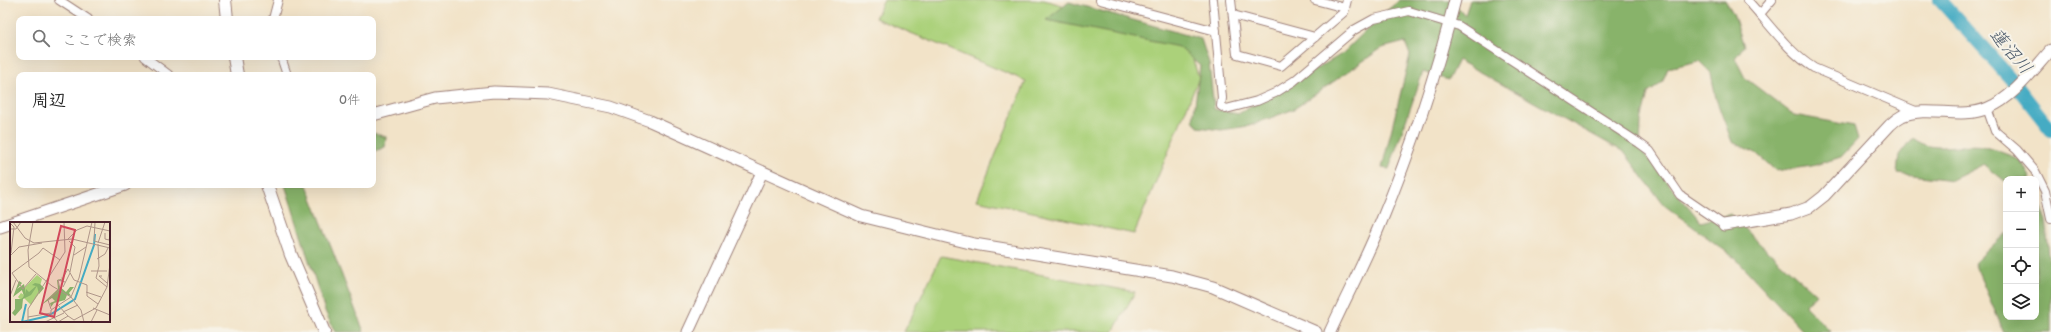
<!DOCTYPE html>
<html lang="ja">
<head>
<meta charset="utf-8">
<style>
	body { margin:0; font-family:Itim,"Klee One",sans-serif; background:#f2f2f2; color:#222 }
	.controls { position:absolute; right:12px; bottom:12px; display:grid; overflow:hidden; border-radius:8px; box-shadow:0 4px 16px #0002 }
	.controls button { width:36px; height:36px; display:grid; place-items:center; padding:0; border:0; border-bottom:1px solid #e0e0e0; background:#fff; color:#222; font:20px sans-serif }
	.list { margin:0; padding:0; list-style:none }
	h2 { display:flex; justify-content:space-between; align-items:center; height:52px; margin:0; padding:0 16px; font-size:17px }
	h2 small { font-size:13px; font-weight:400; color:#767676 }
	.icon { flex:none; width:22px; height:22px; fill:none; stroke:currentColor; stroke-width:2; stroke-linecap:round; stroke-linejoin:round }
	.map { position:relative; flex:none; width:2051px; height:332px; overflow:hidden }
	.search { position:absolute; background:#fff; box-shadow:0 4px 16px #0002; left:16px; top:16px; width:360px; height:44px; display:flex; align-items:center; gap:10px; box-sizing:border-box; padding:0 14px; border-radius:8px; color:#767676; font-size:15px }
	.panel { position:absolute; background:#fff; box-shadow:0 4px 16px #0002; left:16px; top:72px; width:360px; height:116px; border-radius:8px }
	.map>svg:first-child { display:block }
	.green { fill:#abd17a; stroke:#7a7852 }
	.forest { fill:#88b36a; stroke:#69694a }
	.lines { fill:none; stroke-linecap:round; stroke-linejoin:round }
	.river { stroke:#44abc3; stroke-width:14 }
	.minor-casing { stroke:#9e817a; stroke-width:10 }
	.tertiary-casing { stroke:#9e817a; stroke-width:13 }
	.secondary-casing { stroke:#9e817a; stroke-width:14 }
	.minor { stroke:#fff; stroke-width:8 }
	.tertiary { stroke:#fff; stroke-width:11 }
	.secondary { stroke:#fff; stroke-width:12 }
	.labels { text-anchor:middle; stroke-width:4; stroke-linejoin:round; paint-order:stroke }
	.water-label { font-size:18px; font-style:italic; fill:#485768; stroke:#f7f3e8 }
	.inset-river { fill:none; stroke:#44abc3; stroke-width:2 }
	.inset-road { fill:none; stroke:#af9589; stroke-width:1 }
	.view { fill:#d1495b; fill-opacity:0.15; stroke:#d1495b; stroke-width:2 }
	.inset-edge { fill:none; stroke:#4a1f2b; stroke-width:2 }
</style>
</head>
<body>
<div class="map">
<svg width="2051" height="332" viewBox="0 0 2051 332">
	<rect width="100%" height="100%" fill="#f7f3e8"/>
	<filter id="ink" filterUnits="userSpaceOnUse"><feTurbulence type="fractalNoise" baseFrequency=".025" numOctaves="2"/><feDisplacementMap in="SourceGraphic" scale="8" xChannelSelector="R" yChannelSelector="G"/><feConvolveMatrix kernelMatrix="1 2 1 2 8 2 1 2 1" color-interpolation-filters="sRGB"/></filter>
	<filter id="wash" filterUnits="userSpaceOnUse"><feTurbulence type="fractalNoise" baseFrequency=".012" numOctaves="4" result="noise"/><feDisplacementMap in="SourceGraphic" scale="16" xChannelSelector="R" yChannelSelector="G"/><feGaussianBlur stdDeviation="0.9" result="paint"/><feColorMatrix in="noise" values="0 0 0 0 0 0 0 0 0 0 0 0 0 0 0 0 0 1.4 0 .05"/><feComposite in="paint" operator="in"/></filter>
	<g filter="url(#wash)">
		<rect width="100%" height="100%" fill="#f2e3c8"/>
		<g class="green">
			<polygon points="884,0 1044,0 1186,39 1199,78 1134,234 977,200 1026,81 875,18"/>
			<polygon points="941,256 1135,292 1113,332 904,332"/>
		</g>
		<g class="forest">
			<polygon points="1400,0 1451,0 1465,15 1470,0 1725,0 1733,13 1744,46 1735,58 1745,78 1794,115 1854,126 1858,139 1841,157 1812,166 1776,171 1756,153 1732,142 1716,99 1711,73 1699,61 1668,68 1662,83 1648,93 1641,121 1640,149 1701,222 1731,214 1760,244 1816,294 1805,306 1831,332 1804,332 1736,259 1664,205 1624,152 1458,60 1448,80 1423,72 1389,169 1382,168 1410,55 1405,42 1382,48 1294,109 1249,126 1221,130 1198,127 1193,120 1200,66 1179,47 1046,20 1069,2 1201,39 1209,63 1214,109 1238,114 1342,54 1386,11"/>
			<polygon points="373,133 386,137 385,147 373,152"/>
			<path d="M1912 138C1934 155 1958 142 1982 146 1994 149 2008 155 2020 159L2031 179H2006V182L1984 164 1952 180 1897 173 1899 155Z"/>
			<polygon points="285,185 307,185 364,332 335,332 325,311"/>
			<path d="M2036 188C2051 223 2051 291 2051 332H2004L1974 263 2006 233V317H2036Z"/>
		</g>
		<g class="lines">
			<polyline class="river" points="1940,0 2011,79 2051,130"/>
		</g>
	</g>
	<g filter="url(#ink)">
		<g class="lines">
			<defs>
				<g id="minor">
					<polyline points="59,0 88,19"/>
					<polyline points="1100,0 1216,31"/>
					<polyline points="1213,0 1222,98 1221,106 1226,109 1257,101 1275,93 1294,81 1354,30 1374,19 1409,11 1459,26 1639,143 1650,151 1680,195 1724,225"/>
					<polyline points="1231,0 1237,54 1281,66 1344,12 1347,0"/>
					<polyline points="1315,0 1345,8"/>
					<path d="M1747 0C1769 23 1787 51 1814 68L1918 112"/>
					<polyline points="1760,14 1772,0"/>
					<polyline points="1233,15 1315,37"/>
					<polyline points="273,19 278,0"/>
					<polyline points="145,57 169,75"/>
					<polyline points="281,57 287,75"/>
					<polyline points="1987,108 1995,131 2017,150 2035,171 2045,191 2051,219"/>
				</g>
				<g id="tertiary">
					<polyline points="373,115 435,98 494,92 548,94 611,107 650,121 861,216 974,244 1172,276 1213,287 1316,332"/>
					<path d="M1724 225 1791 214 1810 207 1824 196 1890 125C1893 122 1898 118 1902 116 1929 105 1961 120 1988 108 2014 97 2033 70 2051 50"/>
					<polyline points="0,227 125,185"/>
					<polyline points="688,332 762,172"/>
					<path d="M1330 332C1347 295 1366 259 1381 222 1411 150 1436 75 1455 0"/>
				</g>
				<g id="secondary">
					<polyline points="225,0 227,19"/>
					<polyline points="234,57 237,75"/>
					<polyline points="267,185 291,255 324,332"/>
				</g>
			</defs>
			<use href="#minor" class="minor-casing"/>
			<use href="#tertiary" class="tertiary-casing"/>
			<use href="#secondary" class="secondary-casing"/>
			<use href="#minor" class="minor"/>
			<use href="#tertiary" class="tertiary"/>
			<use href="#secondary" class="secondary"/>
		</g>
	</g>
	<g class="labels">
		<g class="water-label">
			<text transform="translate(2011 51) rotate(49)" y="6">蓮沼川</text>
		</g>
	</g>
	<g transform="translate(10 222)">
		<rect width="100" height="100" fill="#f2e3c8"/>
		<path d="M27 53 32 57 30 64 33 66 21 83 13 75 11 78 8 75 11 71 14 73 12 68Z" fill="#abd17a"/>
		<path d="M53 52 51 58H48L49 64 56 70 60 65H64L59 71 61 74 57 73 55 78 44 81 41 85 40 81 45 79 42 76 31 83 48 67 47 58 51 57ZM9 59 12 61 7 67 14 62 16 72V67L19 70 26 64 22 63 25 61 30 62 34 66 29 72 27 64 21 73 13 77 12 86 5 94 2 91 5 87V77H11L14 74 12 68 3 75Z" fill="#88b36a"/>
		<path class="inset-river" d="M12 100 38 94 65 77 84 23 85 12M12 100 16 82"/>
		<path class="inset-road" d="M3 0 15 16 24 21 62 17 100 26M23 0 18 28 19 45 42 64 61 75 41 88V92L48 100M85 0 84 19 100 23M0 1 4 5 1 31M0 7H6L11 0M95 11V17L99 18 100 14M58 17 67 8 77 4 100 9M59 19 65 25 60 50M88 21 95 0M88 22 89 44 86 56 97 65M33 26 50 38M64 33 76 25M0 34 9 25 32 21M87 37 95 32 98 26M81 49H97M26 52 13 67 2 51 29 31 33 26M92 54H89L97 61M51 59 58 47 64 58 77 63V74L88 82M53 65 60 51M76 70 91 75M0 74 6 58M61 75 69 56 82 0M61 75 71 88 74 100M47 82 58 94M83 86 100 93M41 87 38 78 50 67 48 58 55 60M53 90 68 83M18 95 41 91M18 100V87L55 30 54 0M35 100 54 91M48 100 58 94 64 98 86 86 97 65 100 42M81 100 87 88"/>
		<path class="view" d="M51 4 65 8 44 95 30 91Z"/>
		<rect width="100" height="100" class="inset-edge"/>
	</g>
</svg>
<div class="controls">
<button>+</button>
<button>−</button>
<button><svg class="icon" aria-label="locate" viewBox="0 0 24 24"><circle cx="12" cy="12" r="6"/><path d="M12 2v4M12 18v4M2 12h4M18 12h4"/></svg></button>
<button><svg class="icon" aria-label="layers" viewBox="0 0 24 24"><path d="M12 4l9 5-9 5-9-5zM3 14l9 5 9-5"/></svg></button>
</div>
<div class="search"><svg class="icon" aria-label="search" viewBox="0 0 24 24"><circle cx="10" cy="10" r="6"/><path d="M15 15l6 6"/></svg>ここで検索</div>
<section class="panel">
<h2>周辺<small>0件</small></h2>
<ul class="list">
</ul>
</section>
</div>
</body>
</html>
